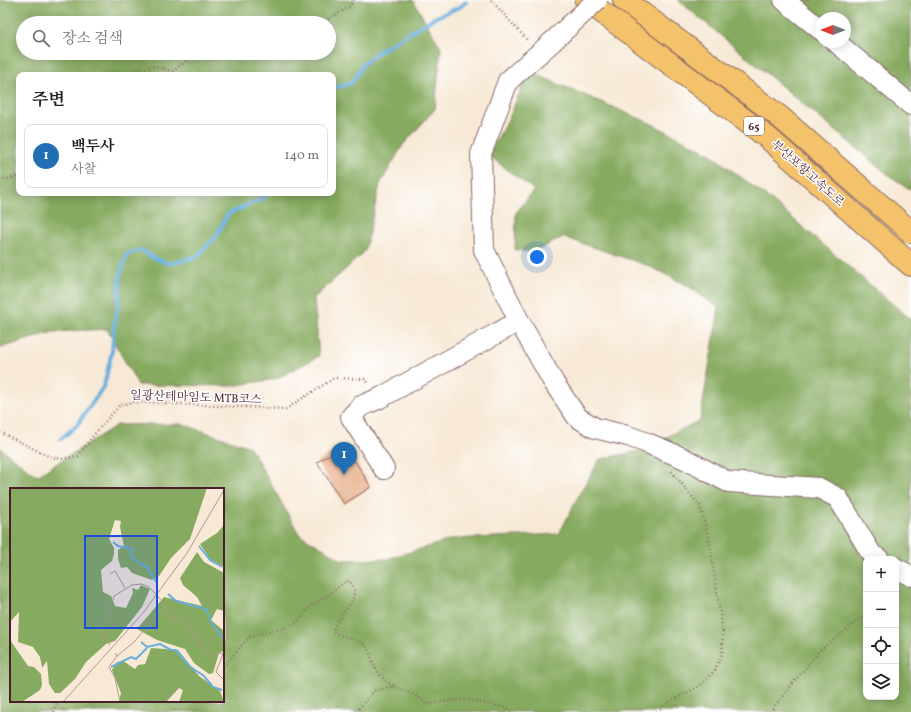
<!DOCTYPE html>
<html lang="ko">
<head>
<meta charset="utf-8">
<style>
	body { margin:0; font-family:Vollkorn,"Noto Serif KR",serif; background:#f6f6f6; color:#202124 }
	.controls { position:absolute; right:12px; bottom:12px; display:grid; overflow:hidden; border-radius:8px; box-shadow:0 2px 10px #0003 }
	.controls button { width:36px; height:36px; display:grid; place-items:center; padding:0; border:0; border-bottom:1px solid #e0e0e0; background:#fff; color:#202124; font:20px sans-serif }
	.compass { position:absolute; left:815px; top:12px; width:36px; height:36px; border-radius:50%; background:#fff; box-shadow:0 2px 10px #0003; rotate:270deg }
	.you { position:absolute; left:537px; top:257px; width:14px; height:14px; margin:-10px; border:3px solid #fff; border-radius:50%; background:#1a73e8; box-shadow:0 0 0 6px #1a73e833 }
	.badge { display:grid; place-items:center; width:26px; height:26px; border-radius:50%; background:#1f6fb2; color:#fff; font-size:13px; font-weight:700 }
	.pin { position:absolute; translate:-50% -33px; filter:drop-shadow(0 1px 2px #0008) }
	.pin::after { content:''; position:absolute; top:21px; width:14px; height:12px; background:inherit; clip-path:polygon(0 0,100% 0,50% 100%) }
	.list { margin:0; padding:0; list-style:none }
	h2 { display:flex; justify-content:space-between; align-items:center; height:52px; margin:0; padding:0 16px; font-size:17px }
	h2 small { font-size:13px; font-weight:400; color:#757577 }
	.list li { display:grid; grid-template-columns:26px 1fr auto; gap:12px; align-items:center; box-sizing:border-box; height:64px; margin:0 8px 8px; padding:0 8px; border:1px solid #e0e0e0; border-radius:8px }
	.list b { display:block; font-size:15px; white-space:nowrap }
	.list p { margin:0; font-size:13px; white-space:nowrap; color:#757577 }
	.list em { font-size:13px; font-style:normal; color:#757577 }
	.icon { flex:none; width:22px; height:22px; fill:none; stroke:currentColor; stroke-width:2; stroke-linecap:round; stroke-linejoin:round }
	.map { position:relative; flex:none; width:911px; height:712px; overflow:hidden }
	.search { position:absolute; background:#fff; box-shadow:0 2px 10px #0003; left:16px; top:16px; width:320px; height:44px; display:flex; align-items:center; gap:10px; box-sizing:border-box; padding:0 14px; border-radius:22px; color:#757577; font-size:15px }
	.panel { position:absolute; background:#fff; box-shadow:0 2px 10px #0003; left:16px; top:72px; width:320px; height:124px; border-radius:8px }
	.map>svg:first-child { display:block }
	.forest { fill:#86aa5f; stroke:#686445; fill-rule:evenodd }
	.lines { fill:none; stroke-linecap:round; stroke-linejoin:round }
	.stream { stroke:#68aede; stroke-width:4 }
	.building { fill:#e5ac85 }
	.minor-casing { stroke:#876666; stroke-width:22 }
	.highway-casing { stroke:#876666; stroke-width:24 }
	.path { stroke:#876666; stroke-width:2.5; stroke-dasharray:1 3; stroke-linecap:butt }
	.minor { stroke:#fff; stroke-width:20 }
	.highway { stroke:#f4c26a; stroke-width:22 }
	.minor-bridge-casing { stroke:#876666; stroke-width:22; stroke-linecap:butt }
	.minor-bridge { stroke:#fff; stroke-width:20 }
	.labels { text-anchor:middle; stroke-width:3; stroke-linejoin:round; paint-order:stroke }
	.shield { fill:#fff; stroke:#80626b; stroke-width:1 }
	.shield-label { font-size:11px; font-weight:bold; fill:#4a1f2b }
	.street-label { font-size:12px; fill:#4a1f2b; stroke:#fff }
	.inset-river { fill:none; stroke:#68aede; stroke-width:2 }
	.inset-road { fill:none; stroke:#b29891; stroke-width:1 }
	.view { fill:#1d4ed8; fill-opacity:0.15; stroke:#1d4ed8; stroke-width:2 }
	.inset-edge { fill:none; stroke:#4a1f2b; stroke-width:2 }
</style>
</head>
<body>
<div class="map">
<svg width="911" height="712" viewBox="0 0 911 712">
	<rect width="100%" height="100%" fill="#fff"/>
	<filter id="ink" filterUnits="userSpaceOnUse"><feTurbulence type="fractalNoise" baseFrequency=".025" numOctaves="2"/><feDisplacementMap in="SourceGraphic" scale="8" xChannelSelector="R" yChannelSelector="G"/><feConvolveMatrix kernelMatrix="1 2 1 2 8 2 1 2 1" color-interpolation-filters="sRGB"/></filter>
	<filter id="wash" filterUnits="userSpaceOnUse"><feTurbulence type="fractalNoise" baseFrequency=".012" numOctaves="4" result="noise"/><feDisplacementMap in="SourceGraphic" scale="16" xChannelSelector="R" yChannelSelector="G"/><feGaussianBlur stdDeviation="0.9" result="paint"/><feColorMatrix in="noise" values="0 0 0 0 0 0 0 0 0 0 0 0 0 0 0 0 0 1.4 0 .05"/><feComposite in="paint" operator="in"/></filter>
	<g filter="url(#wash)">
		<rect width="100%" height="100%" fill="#f7e9d5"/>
		<g class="forest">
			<path d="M0 0H413L441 48 435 109 403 145 380 184 365 251 314 298 319 356 276 379 231 386 138 385 107 329 53 332 0 348ZM23 23H329V53H23ZM19 75H333V193H19Z"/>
			<path d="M678 0H911V190L890 176ZM821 18H845V42H821Z"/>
			<path d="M528 71 650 123 709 153 771 200 890 302 911 319V712H0V448L37 476 117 425 182 424 250 447 299 534 342 560 387 559 453 539 559 534 581 491 600 459 639 451 700 420 719 308 688 286 649 266 563 237 534 252 515 250 516 213 534 190 488 155 511 114ZM11 489H223V701H11ZM866 559H896V697H866Z"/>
		</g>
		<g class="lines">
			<g class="stream">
				<polyline points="333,88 352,83 363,64 381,50 434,18 460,7 466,2"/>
				<polyline points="61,439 76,426 104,386 112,351 114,326 119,299 120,276 127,254 141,250 154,258 170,264 198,256 216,236 228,214 264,198 268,193"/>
			</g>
		</g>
		<g id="blocks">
			<polygon class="building" points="345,445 371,487 344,504 317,462"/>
		</g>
	</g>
	<g filter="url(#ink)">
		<use href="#blocks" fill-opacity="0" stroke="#876666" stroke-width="1"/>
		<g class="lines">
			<defs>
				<g id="minor">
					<polyline points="784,0 821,30"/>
					<polyline points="552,42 508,81 481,154 484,250 519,321 554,383 577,417 595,428 628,436 647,443 683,458 728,482 819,488 838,498 872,555 879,559"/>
					<polyline points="836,42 911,105"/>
					<polyline points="384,469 351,417 361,406 380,398 519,321"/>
					<polyline points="896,568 911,576"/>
				</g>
				<g id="highway">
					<polyline points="586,0 767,137 911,265"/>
					<polyline points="624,0 780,117 911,232"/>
				</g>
			</defs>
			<use href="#minor" class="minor-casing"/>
			<use href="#highway" class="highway-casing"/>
			<g class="path">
				<polyline points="491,0 528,41"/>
				<polyline points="321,23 348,8 354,0"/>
				<polyline points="132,75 134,71 152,66 173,71 190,58 211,60 242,55 246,53"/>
				<polyline points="0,181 19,176"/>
				<polyline points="0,432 48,456 61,459 78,456 97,431 120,405 134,402 286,409 334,378 364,379 370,384"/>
				<path d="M223 667 242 645 250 637 262 633 289 627 296 623 311 606 326 597 346 581H350C364 601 337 613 333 631 342 639 357 637 365 645 370 650 371 659 374 665 378 675 385 680 393 686"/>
				<polyline points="82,701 93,701"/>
				<polyline points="54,712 55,707 58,701"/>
				<polyline points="323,712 326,712"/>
				<polyline points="356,712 374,691 393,686 417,696 426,704 466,699 506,708 511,712"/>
				<polyline points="657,712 664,705 701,685 715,670 722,654 723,633 709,538 700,506 671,471"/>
				<polyline points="770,712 819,651 866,615"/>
			</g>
			<use href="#minor" class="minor"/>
			<use href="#highway" class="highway"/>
			<defs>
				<polyline id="minor-bridge" points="552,42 597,0"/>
			</defs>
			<use href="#minor-bridge" class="minor-bridge-casing"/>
			<use href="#minor-bridge" class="minor-bridge"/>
		</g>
	</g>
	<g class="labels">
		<rect class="shield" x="744" y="117" width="20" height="18" rx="3"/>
		<g class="shield-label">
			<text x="754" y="130">65</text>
		</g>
		<g class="street-label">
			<text transform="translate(808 173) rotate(42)" y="4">부산포항고속도로</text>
			<text transform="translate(196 397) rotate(2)" y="4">일광산테마임도 MTB코스</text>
		</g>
	</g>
	<g transform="translate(10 488)">
		<rect width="214" height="214" fill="#f7e9d5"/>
		<path d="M0 0H197L180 51 161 70 149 88 142 92 122 85 117 79 111 80 108 71V62L114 58 110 39 111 33 105 32 99 51 104 60V66L102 73 91 82 93 104 101 108 105 118 116 120 123 105 122 100 128 102 131 97 140 101 132 119 105 153 96 156 76 174 65 191 50 205H45L39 196 37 173 32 180 30 169 23 159 8 154 9 124 0 134ZM214 37V78H212L200 71 190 56 207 45ZM187 64 194 74 214 85V123L207 121 201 132 214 143V163L209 165 203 185 199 186 184 175 175 161 147 152 127 141 154 109 192 118 187 109 173 97 170 90ZM0 152 18 178 24 179 31 186 32 197 30 202 12 214H0ZM141 160 168 162 189 188 210 203 214 214H169L173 202 169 200 156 214H109L111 205 102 182 107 174 113 173 125 181 128 177 135 176Z" fill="#86aa5f"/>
		<path class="inset-river" d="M103 54 108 58 122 61 121 68 130 76 137 79 147 95M189 58 200 72 212 79M158 106 166 113 196 121 202 136 214 151M131 154 137 159 150 156 161 162H166L179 178 194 188 203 199 212 202M101 179 121 169 126 171 137 160"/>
		<path class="inset-road" d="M100 86 105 83 115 100M100 157 89 139 98 130 104 108 122 97 132 96 139 99 152 113 161 130 173 131 200 169 209 165 213 166 206 184 214 192M105 165 107 168 99 179 105 190 110 214M107 168 124 154 155 118M53 214 133 125 177 65 214 2"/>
		<path class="view" d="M75 48H147V140H75Z"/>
		<rect width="214" height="214" class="inset-edge"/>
	</g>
</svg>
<div class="controls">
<button>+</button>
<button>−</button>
<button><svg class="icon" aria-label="locate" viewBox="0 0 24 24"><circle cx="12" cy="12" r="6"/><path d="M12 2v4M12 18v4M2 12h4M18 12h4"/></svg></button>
<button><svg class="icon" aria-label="layers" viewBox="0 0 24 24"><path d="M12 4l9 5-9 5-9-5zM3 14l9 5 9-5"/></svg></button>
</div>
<svg class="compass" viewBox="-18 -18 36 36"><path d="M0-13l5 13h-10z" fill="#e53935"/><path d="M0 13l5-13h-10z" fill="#757577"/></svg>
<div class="you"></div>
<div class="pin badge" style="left:344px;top:475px">1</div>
<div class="search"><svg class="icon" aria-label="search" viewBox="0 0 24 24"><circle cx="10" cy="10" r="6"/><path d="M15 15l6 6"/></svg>장소 검색</div>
<section class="panel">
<h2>주변<small></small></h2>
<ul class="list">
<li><span class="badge">1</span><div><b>백두사</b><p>사찰</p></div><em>140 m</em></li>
</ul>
</section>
</div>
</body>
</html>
